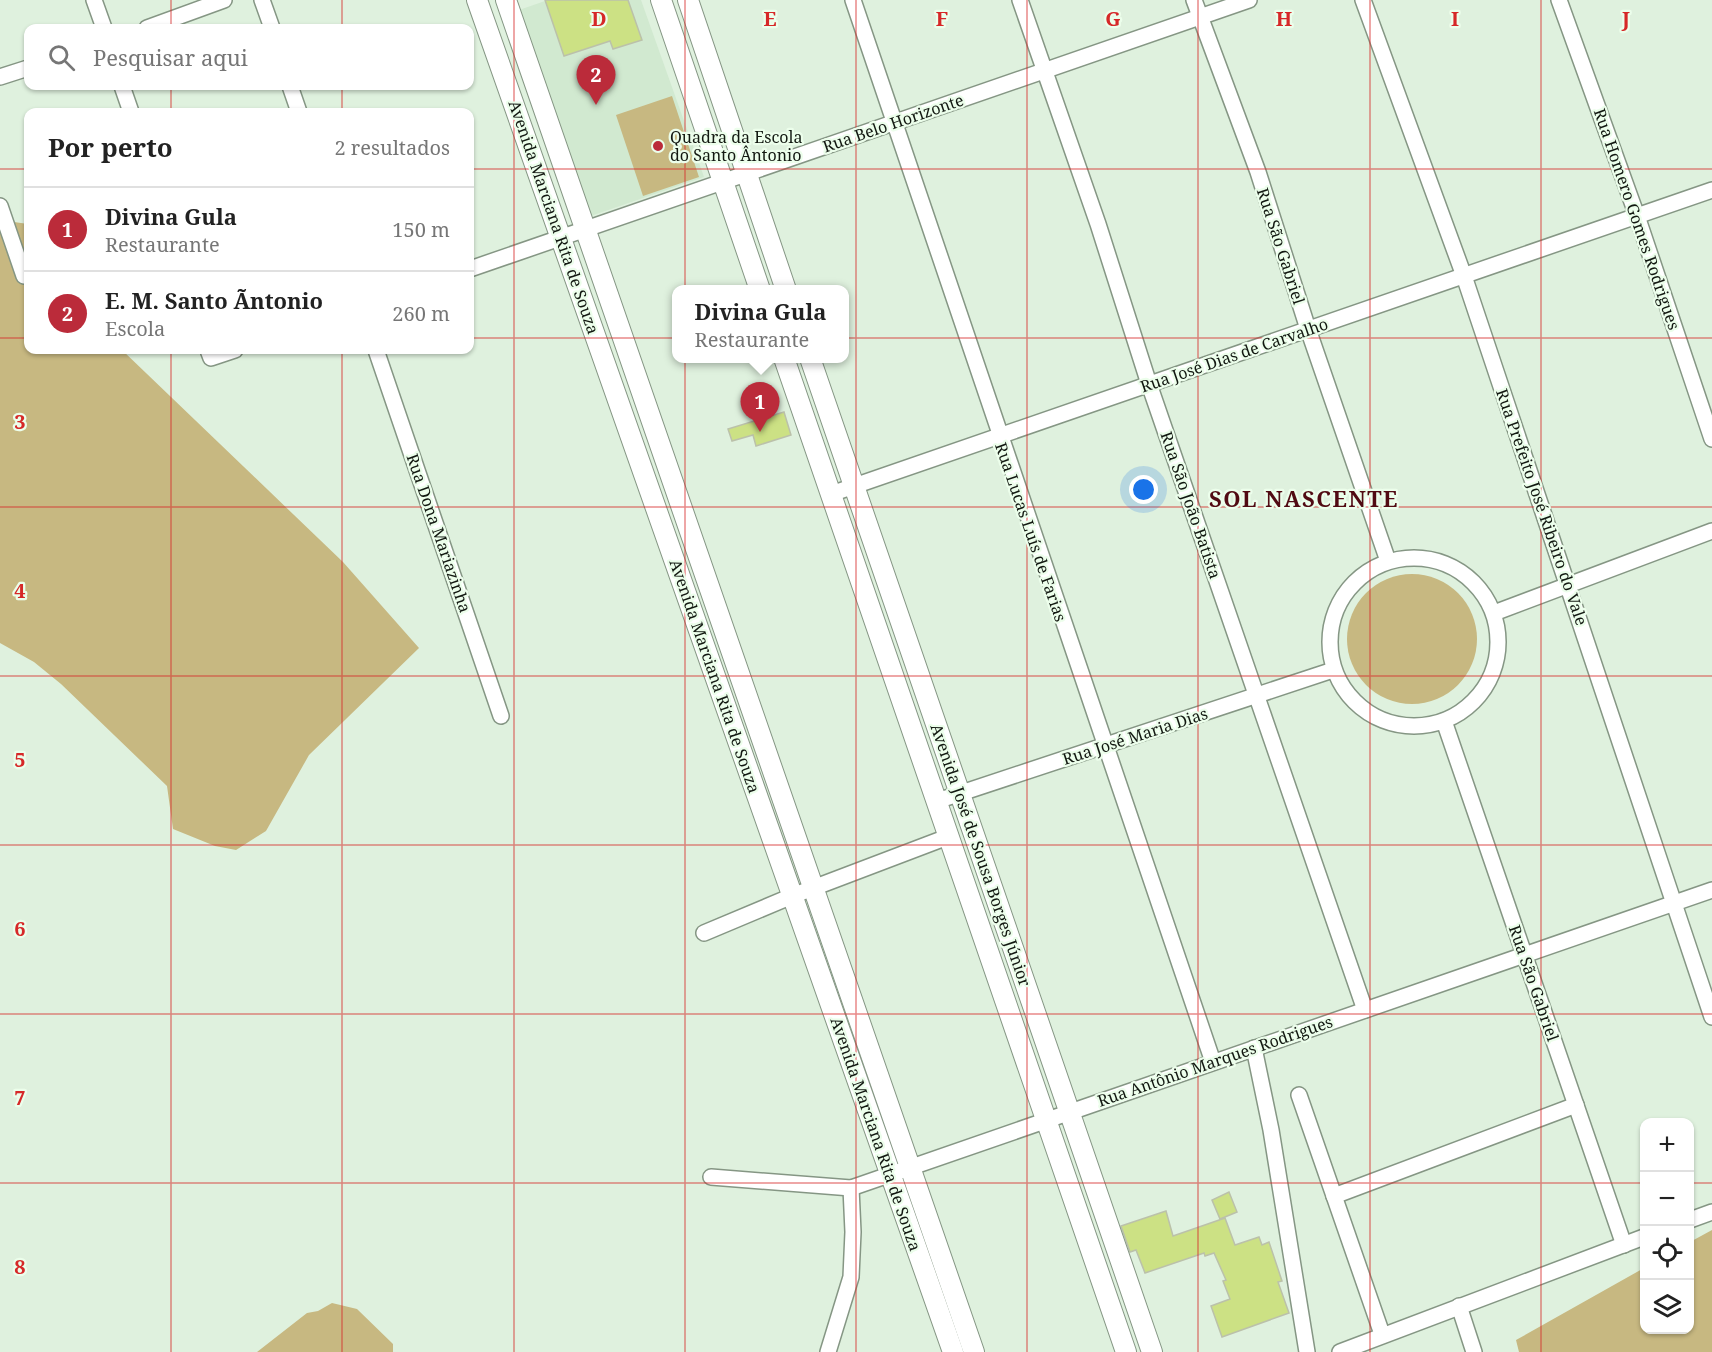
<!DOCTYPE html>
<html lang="pt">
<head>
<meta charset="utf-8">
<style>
	body { margin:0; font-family:"Noto Serif",serif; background:#f2f2f2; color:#222 }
	.controls { position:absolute; right:18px; bottom:18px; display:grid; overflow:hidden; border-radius:12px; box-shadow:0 2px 4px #0004 }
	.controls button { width:54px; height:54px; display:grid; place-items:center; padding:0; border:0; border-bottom:2px solid #e0e0e0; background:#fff; color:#222; font:30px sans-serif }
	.you { position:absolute; left:1144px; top:490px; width:21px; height:21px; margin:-15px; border:4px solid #fff; border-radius:50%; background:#1a73e8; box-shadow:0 0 0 9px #1a73e833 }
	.badge { display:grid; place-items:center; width:39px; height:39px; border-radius:50%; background:#bb2b3a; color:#fff; font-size:20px; font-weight:700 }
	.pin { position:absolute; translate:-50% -50px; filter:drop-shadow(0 2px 3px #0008) }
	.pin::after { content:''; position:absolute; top:32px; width:21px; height:18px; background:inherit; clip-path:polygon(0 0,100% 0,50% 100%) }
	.popup { position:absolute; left:672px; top:285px; width:177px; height:78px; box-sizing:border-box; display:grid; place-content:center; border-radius:12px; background:#fff; filter:drop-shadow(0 2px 4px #0005); font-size:20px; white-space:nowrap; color:#767676 }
	.popup b { font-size:22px; color:#222 }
	.popup::after { content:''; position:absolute; left:50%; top:100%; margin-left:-12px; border:12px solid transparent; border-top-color:#fff }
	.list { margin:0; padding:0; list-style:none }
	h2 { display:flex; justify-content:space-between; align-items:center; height:78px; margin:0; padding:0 24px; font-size:26px }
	h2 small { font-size:20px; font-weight:400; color:#767676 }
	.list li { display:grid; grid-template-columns:39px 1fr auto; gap:18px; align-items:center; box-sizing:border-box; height:84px; padding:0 24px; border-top:2px solid #e0e0e0 }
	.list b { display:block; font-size:22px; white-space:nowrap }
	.list p { margin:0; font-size:20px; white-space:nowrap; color:#767676 }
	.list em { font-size:20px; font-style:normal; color:#767676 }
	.icon { flex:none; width:33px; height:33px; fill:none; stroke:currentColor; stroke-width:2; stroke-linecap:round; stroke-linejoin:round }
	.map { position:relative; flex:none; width:1712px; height:1352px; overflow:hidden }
	.search { position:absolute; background:#fff; box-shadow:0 2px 4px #0004; left:24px; top:24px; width:450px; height:66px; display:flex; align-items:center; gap:15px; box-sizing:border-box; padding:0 21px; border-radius:12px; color:#767676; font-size:22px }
	.panel { position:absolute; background:#fff; box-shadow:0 2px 4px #0004; left:24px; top:108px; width:450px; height:246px; border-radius:12px }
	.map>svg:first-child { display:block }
	.built { fill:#d1e9d0 }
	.green { fill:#c7b881 }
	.building { fill:#cce184; stroke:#bbc1aa; stroke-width:1.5 }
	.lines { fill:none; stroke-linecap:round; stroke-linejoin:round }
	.minor-casing { stroke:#859684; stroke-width:18 }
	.tertiary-casing { stroke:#859684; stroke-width:22 }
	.minor { stroke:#fff; stroke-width:15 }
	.tertiary { stroke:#fff; stroke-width:20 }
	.grid { fill:none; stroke:#d62828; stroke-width:1.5; stroke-opacity:0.55 }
	.poi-dot { fill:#bb2b3a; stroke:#ecfeeb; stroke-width:2 }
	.labels { text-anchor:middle; stroke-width:4.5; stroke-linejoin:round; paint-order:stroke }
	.street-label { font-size:16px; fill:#121811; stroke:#ecfeeb }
	.poi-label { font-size:16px; fill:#121811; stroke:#ecfeeb; text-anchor:start }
	.district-label { font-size:22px; font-weight:bold; letter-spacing:1.5px; fill:#510b13; stroke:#ecfeeb }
	.grid-label { font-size:20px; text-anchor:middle; font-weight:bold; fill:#d62828; stroke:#ecfeeb; stroke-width:4.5; stroke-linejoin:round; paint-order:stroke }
</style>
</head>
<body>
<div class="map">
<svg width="1712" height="1352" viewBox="0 0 1712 1352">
	<rect width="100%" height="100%" fill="#dff1de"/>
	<polygon class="built" points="572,0 596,0 613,49 641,40 628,0 641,0 704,177 588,217 519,10 545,1 564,56 588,48"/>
	<g class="green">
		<polygon points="672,96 699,177 643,196 616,115"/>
		<polygon points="0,220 28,224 28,350 122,350 343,562 419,648 309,755 266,831 236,850 215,846 173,829 167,786 61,684 34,662 0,643"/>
		<circle cx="1412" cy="639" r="65"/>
		<polygon points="1712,1230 1712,1352 1519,1352 1516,1340 1644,1268 1644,1330 1690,1330 1690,1242"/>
		<polygon points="332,1303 357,1309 393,1344 393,1352 257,1352 307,1313 318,1311"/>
	</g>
	<g class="building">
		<polygon points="545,0 628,0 642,40 613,49 610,41 564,56"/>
		<polygon points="784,412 791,435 756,446 753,435 732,441 728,429"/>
		<polygon points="1229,1192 1237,1212 1220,1219 1212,1200"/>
		<polygon points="1166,1211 1173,1236 1225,1218 1235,1245 1259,1237 1262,1245 1269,1242 1282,1281 1278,1282 1289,1313 1222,1337 1211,1306 1230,1299 1223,1281 1226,1280 1214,1253 1205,1256 1204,1253 1145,1273 1136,1250 1130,1252 1121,1226"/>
	</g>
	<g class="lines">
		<defs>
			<g id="minor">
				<polyline points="94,0 104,28"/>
				<polyline points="262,0 272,28"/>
				<polyline points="853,0 1213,1062"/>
				<polyline points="1020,0 1098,224 1149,384 1365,1010"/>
				<polyline points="1194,0 1258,172 1308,329 1388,561"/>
				<polyline points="1363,0 1464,276 1712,1017"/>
				<polyline points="1559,0 1637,216 1712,439"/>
				<polyline points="147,28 224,0"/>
				<polyline points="0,77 28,68"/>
				<polyline points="122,86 131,112"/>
				<polyline points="290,86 299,112"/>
				<polyline points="0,206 24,276"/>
				<polyline points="470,269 1249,0"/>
				<polyline points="208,350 211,358 235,350"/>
				<polyline points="376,350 501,716"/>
				<polyline points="831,494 1712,190"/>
				<circle cx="1414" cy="642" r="84"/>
				<polyline points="1494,613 1712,531"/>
				<polyline points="1444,721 1624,1245"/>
				<polyline points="937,801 1333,670"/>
				<polyline points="704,933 792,896 950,836"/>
				<polyline points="1254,1048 1271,1130 1307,1352"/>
				<polyline points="1299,1095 1382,1334"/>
				<polyline points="711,1177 851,1188 1712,890"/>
				<polyline points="1334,1196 1576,1105"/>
				<polyline points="1690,1220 1712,1212"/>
				<polyline points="1459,1306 1474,1352"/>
				<polyline points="828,1352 851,1277 853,1232 851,1188"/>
				<polyline points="1340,1352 1644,1237"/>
			</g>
			<g id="tertiary">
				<polyline points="477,0 953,1352"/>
				<polyline points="506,0 974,1352"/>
				<polyline points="661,0 760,290"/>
				<polyline points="688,0 786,290"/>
				<polyline points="784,358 1126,1352"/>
				<polyline points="810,358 1152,1352"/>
			</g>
		</defs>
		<use href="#minor" class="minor-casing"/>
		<use href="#tertiary" class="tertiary-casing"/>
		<use href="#minor" class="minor"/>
		<use href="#tertiary" class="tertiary"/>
	</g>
	<path class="grid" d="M171 0V28M342 0V28M514 0V1352M685 0V1352M856 0V1352M1027 0V1352M1198 0V1352M1370 0V1352M1541 0V1352M171 86V112M342 86V112M0 169H28M470 169H1712M0 338H28M470 338H1712M171 350V1352M342 350V1352M0 507H1712M0 676H1712M0 845H1712M0 1014H1712M0 1183H1644M1690 1183H1712"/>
	<circle class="poi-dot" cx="658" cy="146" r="6"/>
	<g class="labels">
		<g class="street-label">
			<text transform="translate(893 123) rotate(-19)" y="6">Rua Belo Horizonte</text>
			<text transform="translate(554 217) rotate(71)" y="6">Avenida Marciana Rita de Souza</text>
			<text transform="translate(1637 219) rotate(71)" y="6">Rua Homero Gomes Rodrigues</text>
			<text transform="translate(1281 246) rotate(72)" y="6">Rua São Gabriel</text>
			<text transform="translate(1234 355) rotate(-19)" y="6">Rua José Dias de Carvalho</text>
			<text transform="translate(1191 505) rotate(71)" y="6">Rua São João Batista</text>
			<text transform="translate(1542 507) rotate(71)" y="6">Rua Prefeito José Ribeiro do Vale</text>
			<text transform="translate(1031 532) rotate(71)" y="6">Rua Lucas Luís de Farias</text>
			<text transform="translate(439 533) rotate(71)" y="6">Rua Dona Mariazinha</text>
			<text transform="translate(715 676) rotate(71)" y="6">Avenida Marciana Rita de Souza</text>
			<text transform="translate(1135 736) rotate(-18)" y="6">Rua José Maria Dias</text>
			<text transform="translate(981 855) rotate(71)" y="6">Avenida José de Sousa Borges Júnior</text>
			<text transform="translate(1534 983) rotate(71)" y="6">Rua São Gabriel</text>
			<text transform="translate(1215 1061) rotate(-19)" y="6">Rua Antônio Marques Rodrigues</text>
			<text transform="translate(876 1134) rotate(71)" y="6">Avenida Marciana Rita de Souza</text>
		</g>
		<g class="poi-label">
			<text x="670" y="143">Quadra da Escola<tspan x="670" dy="18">do Santo Ântonio</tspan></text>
		</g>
		<g class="district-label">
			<text x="1304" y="507">SOL NASCENTE</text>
		</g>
	</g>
	<g class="grid-label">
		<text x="599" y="26">D</text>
		<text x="770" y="26">E</text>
		<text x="942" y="26">F</text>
		<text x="1113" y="26">G</text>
		<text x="1284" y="26">H</text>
		<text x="1455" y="26">I</text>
		<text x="1626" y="26">J</text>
		<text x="20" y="429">3</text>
		<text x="20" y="598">4</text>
		<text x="20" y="767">5</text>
		<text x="20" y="936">6</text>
		<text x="20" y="1105">7</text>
		<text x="20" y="1274">8</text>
	</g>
</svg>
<div class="controls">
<button>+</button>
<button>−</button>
<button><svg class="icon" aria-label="locate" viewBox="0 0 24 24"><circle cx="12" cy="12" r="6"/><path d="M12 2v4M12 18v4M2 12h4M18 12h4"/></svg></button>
<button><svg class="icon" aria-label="layers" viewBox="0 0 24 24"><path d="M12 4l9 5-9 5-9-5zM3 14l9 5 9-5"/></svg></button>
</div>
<div class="you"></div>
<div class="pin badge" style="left:760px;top:432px">1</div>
<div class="popup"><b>Divina Gula</b>Restaurante</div>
<div class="pin badge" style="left:596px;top:105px">2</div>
<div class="search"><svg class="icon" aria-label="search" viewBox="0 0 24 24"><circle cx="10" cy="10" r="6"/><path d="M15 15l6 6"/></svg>Pesquisar aqui</div>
<section class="panel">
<h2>Por perto<small>2 resultados</small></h2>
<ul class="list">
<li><span class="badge">1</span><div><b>Divina Gula</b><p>Restaurante</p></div><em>150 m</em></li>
<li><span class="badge">2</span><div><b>E. M. Santo Ãntonio</b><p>Escola</p></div><em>260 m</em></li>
</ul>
</section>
</div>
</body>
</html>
